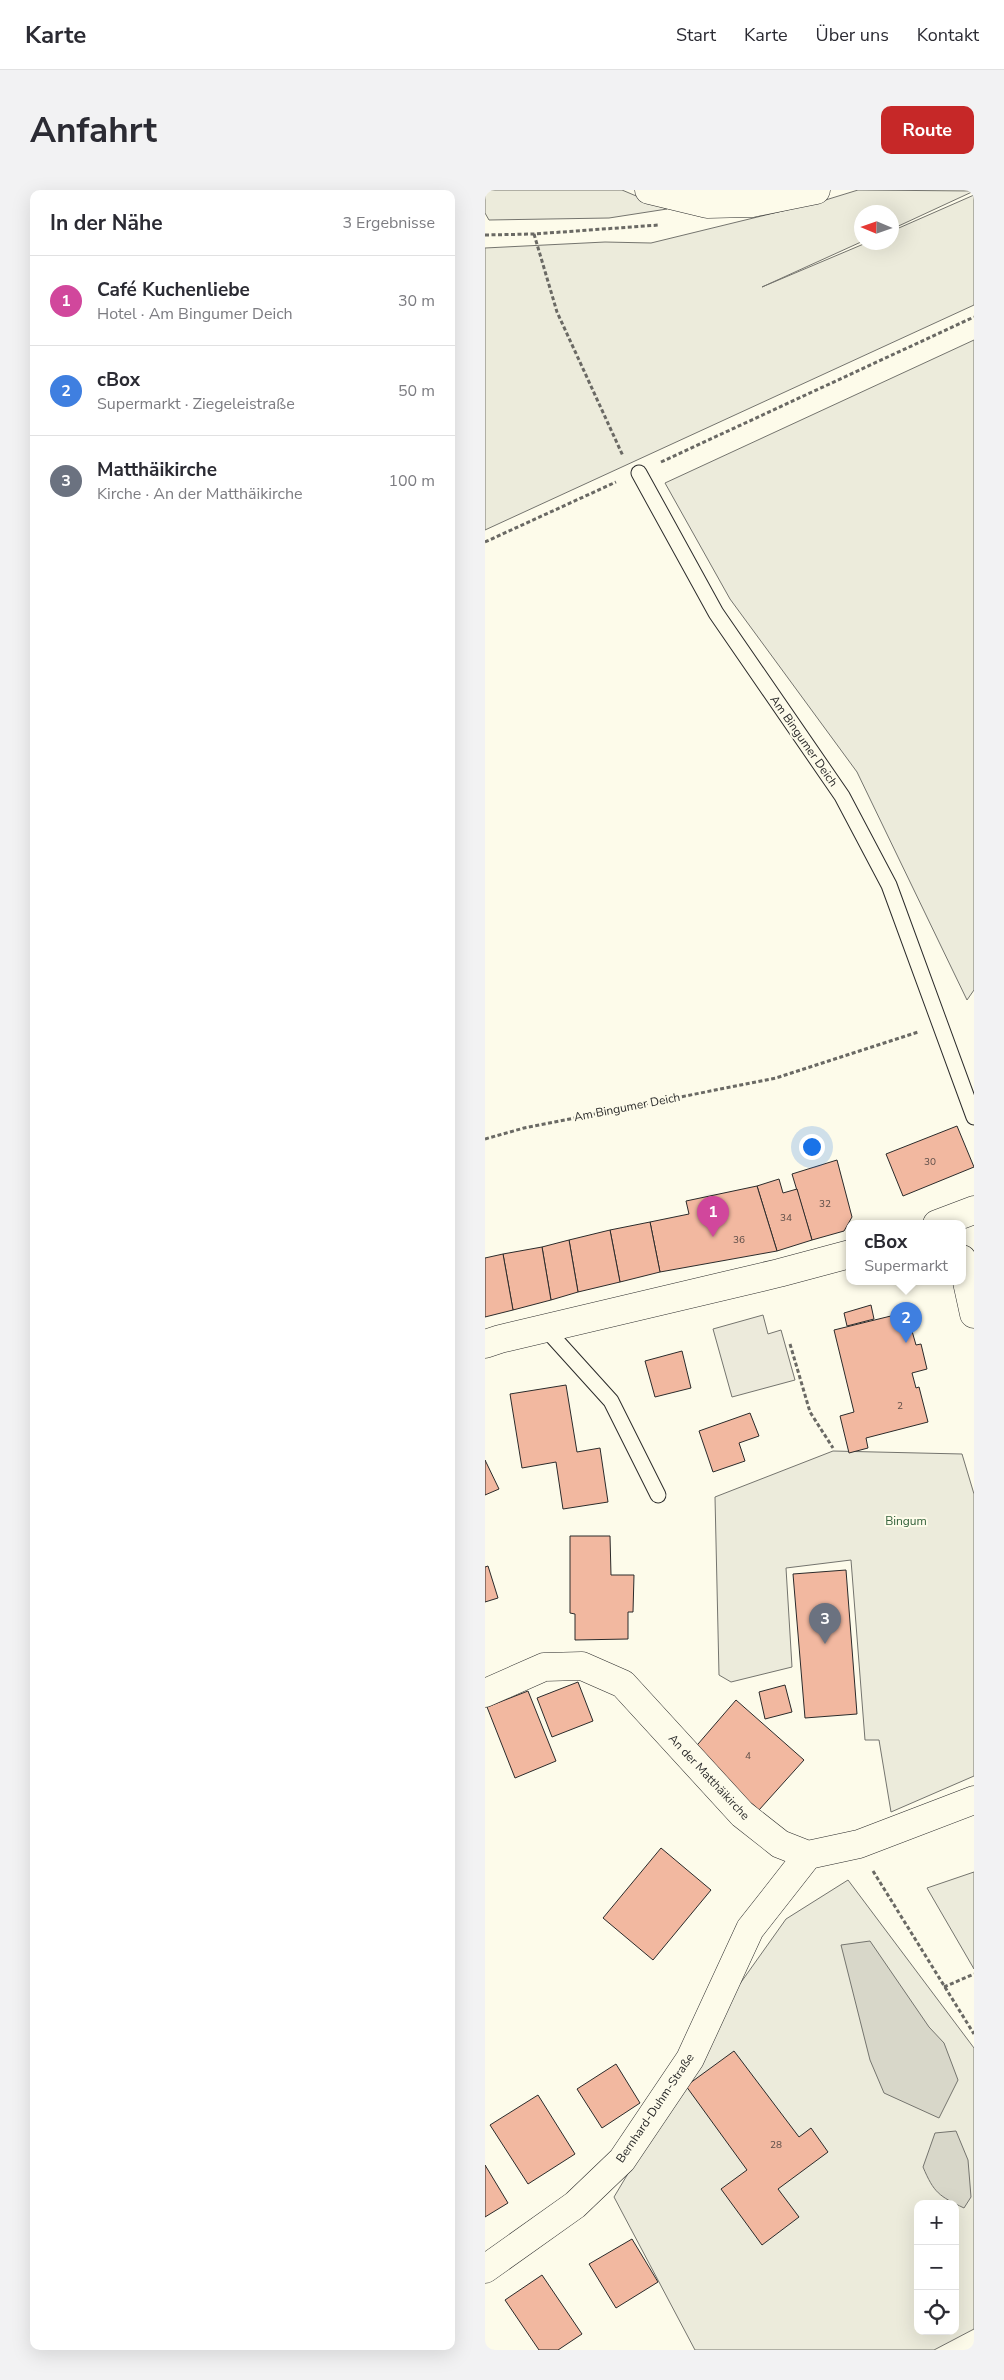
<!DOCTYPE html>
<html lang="de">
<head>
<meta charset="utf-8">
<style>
	body { margin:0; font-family:"Nunito Sans",sans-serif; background:#f2f2f3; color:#2b2b33 }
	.controls { position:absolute; right:15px; bottom:15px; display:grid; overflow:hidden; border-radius:10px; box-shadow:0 5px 20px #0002 }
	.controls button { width:45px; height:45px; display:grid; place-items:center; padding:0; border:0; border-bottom:1px solid #e1e1e2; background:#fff; color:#2b2b33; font:25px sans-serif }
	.compass { position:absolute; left:369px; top:15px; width:45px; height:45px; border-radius:50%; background:#fff; box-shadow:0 5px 20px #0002; rotate:272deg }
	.you { position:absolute; left:326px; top:956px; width:18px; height:18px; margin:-12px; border:4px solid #fff; border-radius:50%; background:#1a73e8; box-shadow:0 0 0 8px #1a73e833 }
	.badge { display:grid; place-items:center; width:32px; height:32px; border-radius:50%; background:#c62828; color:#fff; font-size:16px; font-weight:700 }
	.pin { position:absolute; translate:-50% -41px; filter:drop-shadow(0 1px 2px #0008) }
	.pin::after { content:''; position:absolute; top:26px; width:18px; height:15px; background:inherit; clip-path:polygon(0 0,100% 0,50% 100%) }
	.popup { position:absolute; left:361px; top:1030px; width:120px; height:65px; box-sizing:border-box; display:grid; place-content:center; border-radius:10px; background:#fff; filter:drop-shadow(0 1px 4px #0005); font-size:16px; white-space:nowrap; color:#7c7c81 }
	.popup b { font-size:19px; color:#2b2b33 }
	.popup::after { content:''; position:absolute; left:50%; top:100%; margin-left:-10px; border:10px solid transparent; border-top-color:#fff }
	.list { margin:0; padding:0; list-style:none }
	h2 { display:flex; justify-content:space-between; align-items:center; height:65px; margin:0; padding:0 20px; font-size:21px }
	h2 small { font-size:16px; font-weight:400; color:#7c7c81 }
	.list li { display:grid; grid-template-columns:32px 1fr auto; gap:15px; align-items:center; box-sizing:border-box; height:90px; padding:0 20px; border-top:1px solid #e1e1e2 }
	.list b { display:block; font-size:19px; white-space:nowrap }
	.list p { margin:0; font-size:16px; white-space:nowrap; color:#7c7c81 }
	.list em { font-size:16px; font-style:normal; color:#7c7c81 }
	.icon { flex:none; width:28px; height:28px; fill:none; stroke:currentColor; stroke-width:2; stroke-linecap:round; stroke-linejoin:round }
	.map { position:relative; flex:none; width:489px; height:2160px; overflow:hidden; border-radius:10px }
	header { display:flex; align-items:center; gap:30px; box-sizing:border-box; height:70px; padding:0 25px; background:#fff; border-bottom:1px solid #e1e1e2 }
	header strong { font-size:24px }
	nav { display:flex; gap:28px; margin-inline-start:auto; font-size:18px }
	.intro { display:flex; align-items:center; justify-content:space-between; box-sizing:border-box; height:120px; padding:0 30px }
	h1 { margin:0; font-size:35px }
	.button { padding:12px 22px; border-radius:10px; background:#c62828; color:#fff; font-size:18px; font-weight:700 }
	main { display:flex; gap:30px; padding:0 30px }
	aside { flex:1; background:#fff; border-radius:10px; box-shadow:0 5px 20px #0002 }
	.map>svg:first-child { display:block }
	.green { fill:#ecebdb; stroke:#74746e; fill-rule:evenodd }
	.parking { fill:#eceadb; stroke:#74746e }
	.water { fill:#d8d7c9; stroke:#74746e }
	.building { fill:#f2b8a0; stroke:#2b2b2b }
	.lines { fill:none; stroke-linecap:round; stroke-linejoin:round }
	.lane-casing { stroke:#2b2b2b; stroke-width:17 }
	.street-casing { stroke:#2b2b2b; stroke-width:29 }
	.secondary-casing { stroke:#2b2b2b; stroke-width:29 }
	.path { stroke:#6a6964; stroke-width:3; stroke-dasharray:4 2.5; stroke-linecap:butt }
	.lane { stroke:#fdfbea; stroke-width:15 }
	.street { stroke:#fdfbea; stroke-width:28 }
	.secondary { stroke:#fdfbea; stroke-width:28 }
	.labels { text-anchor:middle; stroke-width:4; stroke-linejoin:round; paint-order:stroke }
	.number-label { font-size:10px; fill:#5d4e48 }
	.street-label { font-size:12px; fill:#2b2b2b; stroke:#fdfbea }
	.park-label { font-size:12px; fill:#34623c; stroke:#fdfbea }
</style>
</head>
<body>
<header>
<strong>Karte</strong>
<nav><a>Start</a><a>Karte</a><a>Über uns</a><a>Kontakt</a></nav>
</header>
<div class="intro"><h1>Anfahrt</h1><a class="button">Route</a></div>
<main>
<aside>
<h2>In der Nähe<small>3 Ergebnisse</small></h2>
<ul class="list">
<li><span class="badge" style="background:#d1479c">1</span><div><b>Café Kuchenliebe</b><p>Hotel · Am Bingumer Deich</p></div><em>30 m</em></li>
<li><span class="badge" style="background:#3f7fe0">2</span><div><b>cBox</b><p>Supermarkt · Ziegeleistraße</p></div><em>50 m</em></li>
<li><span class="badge" style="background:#6b7280">3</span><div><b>Matthäikirche</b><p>Kirche · An der Matthäikirche</p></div><em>100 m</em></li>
</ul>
</aside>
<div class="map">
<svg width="489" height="2160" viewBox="0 0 489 2160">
	<rect width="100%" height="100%" fill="#fdfbea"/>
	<g class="green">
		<polygon points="0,0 137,0 182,19 124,28 4,30 0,23"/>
		<polygon points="373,0 489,1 407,39 407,22 377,22 376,52 277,97 381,53 407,52 407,41 489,5 489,115 0,340 0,58 120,52 166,53 334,12"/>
		<polygon points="489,150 489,800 482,810 372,582 245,409 180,293"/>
		<polygon points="348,1261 477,1264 489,1304 489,1586 406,1622 394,1550 380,1550 366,1370 301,1378 307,1477 246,1492 234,1485 230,1307"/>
		<polygon points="489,1682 489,1779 442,1698"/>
		<path d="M363 1690 489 1858V2139L449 2160H210L129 2007 187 1910 237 1819 301 1729ZM433 2014H470V2141H433Z"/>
	</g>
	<polygon class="parking" points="278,1125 283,1144 296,1140 310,1190 247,1207 228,1139"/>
	<g class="water">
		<polygon points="385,1751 444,1837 459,1853 473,1890 454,1928 399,1903 385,1870 356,1755"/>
		<path d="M471 1941 483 1970 486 2007 479 2018C454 2006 449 2003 438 1977L450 1943Z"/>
	</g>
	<g class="building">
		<polygon points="472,936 489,977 418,1006 401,964"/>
		<polygon points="352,970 367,1027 359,1041 327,1050 307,984"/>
		<polygon points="294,989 298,1003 312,999 327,1050 292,1061 272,996"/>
		<polygon points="272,996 292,1061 175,1082 165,1032 204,1024 201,1011"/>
		<polygon points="165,1032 175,1082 135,1092 125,1040"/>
		<polygon points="125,1040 135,1092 93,1102 84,1050"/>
		<polygon points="84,1050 93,1102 66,1110 57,1057"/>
		<polygon points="57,1057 66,1110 28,1120 18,1064"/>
		<polygon points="18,1064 28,1120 0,1127 0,1068"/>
		<polygon points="386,1115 389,1129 362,1136 359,1123"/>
		<polygon points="418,1123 421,1135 425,1134 431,1155 436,1154 442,1179 427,1183 431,1198 434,1197 443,1232 381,1248 383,1258 364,1263 355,1226 369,1222 349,1140"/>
		<polygon points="197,1161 206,1198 170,1207 160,1171"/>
		<polygon points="81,1195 92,1262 115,1258 123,1312 78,1319 71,1272 37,1278 25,1204"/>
		<polygon points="265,1223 274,1246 254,1253 260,1271 228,1282 214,1241"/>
		<polygon points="0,1270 14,1299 0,1305"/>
		<polygon points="85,1346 125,1346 126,1385 149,1385 148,1422 143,1422 143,1449 90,1450 90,1424 85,1423"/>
		<polygon points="3,1376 13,1408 0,1412 0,1377"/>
		<polygon points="361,1380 372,1524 320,1528 308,1384"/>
		<polygon points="93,1492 108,1531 67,1547 52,1508"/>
		<polygon points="300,1495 307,1522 280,1529 274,1502"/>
		<polygon points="43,1501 71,1571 30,1588 2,1517"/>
		<polygon points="251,1510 319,1570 274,1620 207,1561"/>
		<polygon points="176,1658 226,1700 168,1770 118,1728"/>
		<polygon points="249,1861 314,1947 326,1938 343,1962 293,1999 314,2027 277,2055 236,1999 262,1980 201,1896"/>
		<polygon points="131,1874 155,1913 117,1938 92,1899"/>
		<polygon points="53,1905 90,1964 43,1994 5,1935"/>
		<polygon points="0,1975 23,2013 0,2027"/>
		<polygon points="147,2049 173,2092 131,2118 104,2074"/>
		<polygon points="57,2085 97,2144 73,2160 54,2160 20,2110"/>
	</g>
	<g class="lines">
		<defs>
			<g id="lane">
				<polyline points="154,283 231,423 357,606 404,695 489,927"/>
				<polyline points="60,1138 126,1211 173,1305"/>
			</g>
			<g id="street">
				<polyline points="164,0 222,14 267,13 331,0"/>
				<polyline points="477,1069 489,1124"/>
				<polyline points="0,1503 59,1477 97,1476 138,1494 257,1624 295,1654 323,1665 374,1654 489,1610"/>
				<polyline points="0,2079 90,2015 137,1970 205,1869 265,1739 323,1665"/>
			</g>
			<g id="secondary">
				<polyline points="452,1034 489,1020"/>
				<polyline points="0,1154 15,1149 294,1083 365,1064"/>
			</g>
		</defs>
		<use href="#lane" class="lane-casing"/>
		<use href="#street" class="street-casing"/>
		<use href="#secondary" class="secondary-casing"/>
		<g class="path">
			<polyline points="49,44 72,122 138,266"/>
			<polyline points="0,45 49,44 174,35"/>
			<polyline points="176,272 489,127"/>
			<polyline points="0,352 131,292"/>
			<polyline points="0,949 39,938 291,888 433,842"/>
			<polyline points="305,1154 325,1222 348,1258"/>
			<polyline points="388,1681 489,1844"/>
			<polyline points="459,1797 489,1784"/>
		</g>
		<use href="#lane" class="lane"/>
		<use href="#street" class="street"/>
		<use href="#secondary" class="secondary"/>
	</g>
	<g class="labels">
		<g class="number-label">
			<text x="445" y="975">30</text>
			<text x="340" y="1017">32</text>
			<text x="301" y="1031">34</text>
			<text x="254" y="1053">36</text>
			<text x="415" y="1219">2</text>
			<text x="263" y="1569">4</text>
			<text x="291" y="1958">28</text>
		</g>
		<g class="street-label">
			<text transform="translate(319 551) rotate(55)" y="4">Am Bingumer Deich</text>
			<text transform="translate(142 917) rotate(-11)" y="4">Am Bingumer Deich</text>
			<text transform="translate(224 1587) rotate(47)" y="4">An der Matthäikirche</text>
			<text transform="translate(170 1918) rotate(-56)" y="4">Bernhard-Duhm-Straße</text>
		</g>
		<g class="park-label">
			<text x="421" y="1335">Bingum</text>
		</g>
	</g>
</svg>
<div class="controls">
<button>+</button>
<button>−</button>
<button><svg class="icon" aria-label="locate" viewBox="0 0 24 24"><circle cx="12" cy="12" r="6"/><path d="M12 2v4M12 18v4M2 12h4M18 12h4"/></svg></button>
</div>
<svg class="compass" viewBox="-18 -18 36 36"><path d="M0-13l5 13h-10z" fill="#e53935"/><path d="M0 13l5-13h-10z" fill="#7c7c81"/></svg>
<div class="you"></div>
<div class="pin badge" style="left:228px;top:1047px;background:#d1479c">1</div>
<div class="pin badge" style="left:421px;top:1153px;background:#3f7fe0">2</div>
<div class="popup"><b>cBox</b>Supermarkt</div>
<div class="pin badge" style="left:340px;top:1454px;background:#6b7280">3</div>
</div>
</main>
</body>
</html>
